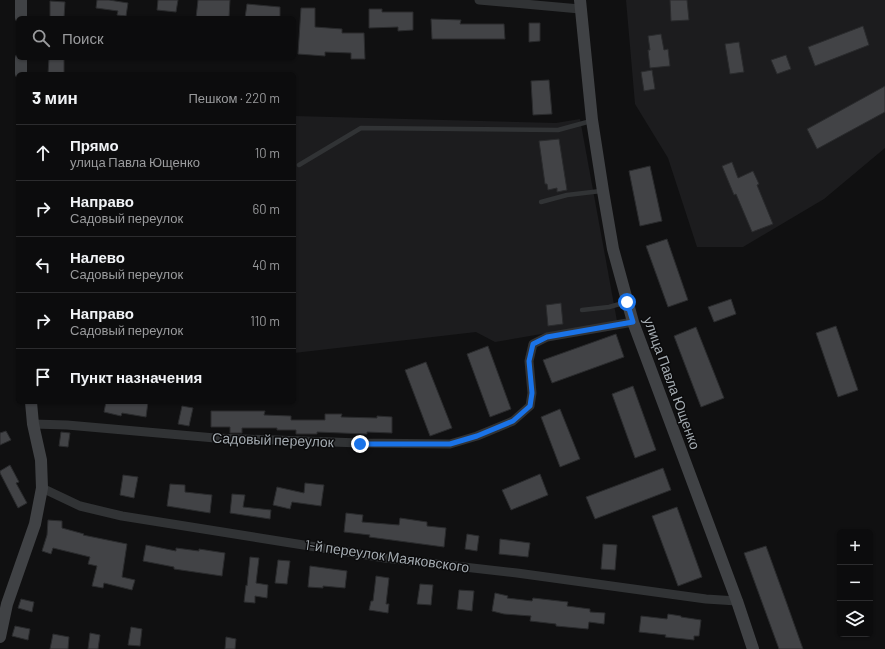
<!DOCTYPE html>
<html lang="ru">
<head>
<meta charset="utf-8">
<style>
	body { margin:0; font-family:Barlow,sans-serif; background:#151516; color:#f1f3f6 }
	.controls { position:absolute; right:12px; bottom:12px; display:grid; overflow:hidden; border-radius:6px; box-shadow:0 1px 3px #0004 }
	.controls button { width:36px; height:36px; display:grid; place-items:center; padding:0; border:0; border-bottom:1px solid #2c2c2e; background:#0c0c0d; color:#f1f3f6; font:20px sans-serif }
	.stop { position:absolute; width:12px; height:12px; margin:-9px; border:3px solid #1a73e8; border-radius:50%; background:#fff }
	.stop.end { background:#1a73e8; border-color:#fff; box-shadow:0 1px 4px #0008 }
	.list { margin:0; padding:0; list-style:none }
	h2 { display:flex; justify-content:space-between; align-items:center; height:52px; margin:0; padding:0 16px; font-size:17px }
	h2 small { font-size:13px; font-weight:400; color:#9a9b9d }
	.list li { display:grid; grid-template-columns:26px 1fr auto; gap:12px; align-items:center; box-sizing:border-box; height:56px; padding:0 16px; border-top:1px solid #2c2c2e }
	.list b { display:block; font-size:15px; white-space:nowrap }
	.list p { margin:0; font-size:13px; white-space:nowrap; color:#9a9b9d }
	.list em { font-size:13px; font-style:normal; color:#9a9b9d }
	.icon { flex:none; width:22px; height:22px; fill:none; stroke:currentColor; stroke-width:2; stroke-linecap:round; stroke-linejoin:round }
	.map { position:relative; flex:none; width:885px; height:649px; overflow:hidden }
	.search { position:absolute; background:#0c0c0d; box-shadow:0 1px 3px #0004; left:16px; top:16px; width:280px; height:44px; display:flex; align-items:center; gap:10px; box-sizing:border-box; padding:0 14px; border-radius:6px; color:#9a9b9d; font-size:15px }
	.panel { position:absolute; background:#0c0c0d; box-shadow:0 1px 3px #0004; left:16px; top:72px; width:280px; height:332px; border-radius:6px }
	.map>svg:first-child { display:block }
	.built { fill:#1c1c1e }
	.building { fill:#424346; stroke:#2a2b2d }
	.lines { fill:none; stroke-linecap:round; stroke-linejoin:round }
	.lane { stroke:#313335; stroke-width:4.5 }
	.street { stroke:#313335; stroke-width:9 }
	.secondary { stroke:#404245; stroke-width:12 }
	.route { stroke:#1a73e8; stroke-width:5 }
	.labels { text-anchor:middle; stroke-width:3; stroke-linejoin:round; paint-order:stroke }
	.street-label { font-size:14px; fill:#a3aab0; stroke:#0b0b0c }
</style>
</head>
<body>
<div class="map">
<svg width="885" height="649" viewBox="0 0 885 649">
	<rect width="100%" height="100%" fill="#101011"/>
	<g class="built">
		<polygon points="626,0 885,0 885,148 824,199 743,247 697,247 668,158 635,104"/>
		<polygon points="294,116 556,123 580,119 617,321 495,342 476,332 294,353"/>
	</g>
	<g class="building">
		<polygon points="97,0 109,0 128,3 126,16 117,15 118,11 96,8"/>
		<polygon points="158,0 178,0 176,12 157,10"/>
		<polygon points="198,0 230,0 229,18 196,18"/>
		<polygon points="670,0 687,0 689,20 671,21"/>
		<polygon points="50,1 65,2 64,18 50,18"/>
		<polygon points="247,4 280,7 280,18 245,18"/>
		<polygon points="301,8 315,8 315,27 342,29 342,33 364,33 365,59 351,59 351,53 325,52 325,56 298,54"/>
		<polygon points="369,9 382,9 382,12 413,12 413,30 398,31 398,27 369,28"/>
		<polygon points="431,19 461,20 460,24 504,24 505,39 432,39"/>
		<polygon points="529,23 540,23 540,41 529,42"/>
		<polygon points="863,26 869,45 815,66 808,47"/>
		<polygon points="661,34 664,50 668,49 670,66 650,68 648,50 650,50 648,36"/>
		<polygon points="739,42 744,72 730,74 725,44"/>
		<polygon points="786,55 791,69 777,74 771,60"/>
		<polygon points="49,58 64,58 64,74 48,74"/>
		<polygon points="652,70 655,89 644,91 641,72"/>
		<polygon points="549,80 552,114 533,115 531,81"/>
		<polygon points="885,86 885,112 817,149 807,129"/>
		<polygon points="559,139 567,190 557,192 557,188 548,190 547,184 545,184 539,141"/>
		<polygon points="732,162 738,178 753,171 759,184 757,185 773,224 752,232 736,194 734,195 722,166"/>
		<polygon points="650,166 662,221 640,226 629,171"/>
		<polygon points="667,239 688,300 668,307 646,246"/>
		<polygon points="731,299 736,314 714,322 708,307"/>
		<polygon points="561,303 563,324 548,326 546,305"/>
		<polygon points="836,326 858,390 838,397 816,333"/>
		<polygon points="696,327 724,398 701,407 674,336"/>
		<polygon points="616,334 624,357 552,383 543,360"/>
		<polygon points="488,346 511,409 490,417 467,354"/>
		<polygon points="426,362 452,428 430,436 405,370"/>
		<polygon points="633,386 656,450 635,458 612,394"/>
		<polygon points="106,402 148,402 146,417 122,413 121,416 104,412"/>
		<polygon points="182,406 193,408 189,426 178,424"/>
		<polygon points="560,409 580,459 560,467 541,417"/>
		<polygon points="211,411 265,411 264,415 291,416 291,420 325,420 325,414 342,414 341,417 377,418 377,416 392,417 392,433 367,432 367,434 317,432 317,434 296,434 296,430 277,430 277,428 242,428 242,433 230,433 230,427 211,427"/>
		<polygon points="6,431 11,440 0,445 0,433"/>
		<polygon points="61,432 70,433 68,447 59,446"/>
		<polygon points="10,465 19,482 16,483 27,503 18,508 0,473 0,471"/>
		<polygon points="663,468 671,490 595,519 586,497"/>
		<polygon points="540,474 548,495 511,510 502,490"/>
		<polygon points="123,475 138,477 134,498 120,495"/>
		<polygon points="305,483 324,485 321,506 292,502 290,509 273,505 277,487 304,493"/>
		<polygon points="170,484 185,485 185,492 212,495 210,513 167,506"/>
		<polygon points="232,494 245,495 243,507 271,510 270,519 230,513"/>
		<polygon points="677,507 702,577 678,586 652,516"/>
		<polygon points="346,513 363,515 362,522 399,525 400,518 427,522 427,526 446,528 444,547 369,537 370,535 344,532"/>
		<polygon points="48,520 62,521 62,528 84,534 83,535 127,544 122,577 135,580 132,590 104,583 103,588 92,586 97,566 88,564 90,557 53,548 51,554 42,551 47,535"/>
		<polygon points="467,534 479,536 477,551 465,549"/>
		<polygon points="500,539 530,543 528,557 499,554"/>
		<polygon points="603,544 617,545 615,570 601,569"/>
		<polygon points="146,545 176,551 176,548 199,551 199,549 225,553 222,576 174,569 174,567 143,561"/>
		<polygon points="766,546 787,604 803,649 779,649 744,553"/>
		<polygon points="250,557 259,558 256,583 268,585 267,598 255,596 255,603 244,602 246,585 247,586"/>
		<polygon points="278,560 290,561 287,584 275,583"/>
		<polygon points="310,566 347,571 345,588 323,586 323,588 308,587"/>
		<polygon points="376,576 389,578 386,604 389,604 388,613 369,610 371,601 373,601"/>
		<polygon points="420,584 433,585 431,605 417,604"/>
		<polygon points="459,590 474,591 472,611 457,609"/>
		<polygon points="495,593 508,596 507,598 532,601 533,598 568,602 567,606 590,609 590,612 605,613 604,624 589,622 588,629 556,626 556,624 530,621 531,616 504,614 492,611"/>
		<polygon points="21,599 34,602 32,612 18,608"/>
		<polygon points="668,614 681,616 681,617 701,620 699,636 694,636 694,640 665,637 666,635 639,632 641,616 667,619"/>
		<polygon points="15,626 30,629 28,640 12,636"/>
		<polygon points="131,627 142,629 140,646 128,645"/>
		<polygon points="90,633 100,635 98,649 88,649"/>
		<polygon points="53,634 69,637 68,649 50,649"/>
		<polygon points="226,637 236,639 235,649 225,649"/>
	</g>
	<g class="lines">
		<g class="lane">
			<polyline points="299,165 361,128 558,130 591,121"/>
			<polyline points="541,202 567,195 601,191"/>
			<polyline points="582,310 609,307 627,302"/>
		</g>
		<g class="street">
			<polyline points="479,0 580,9"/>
			<polyline points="33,424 67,425 215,438 360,443 450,444 477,436 513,421 530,406 532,393 529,361 533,344 547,337 633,322"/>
			<polyline points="42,488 80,506 122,516 385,558 517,573 706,599 737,601"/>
		</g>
		<g class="secondary">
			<polyline points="580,0 592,120 603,191 613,249 633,322 737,601 753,649"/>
			<polyline points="21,18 21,0"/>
			<polyline points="21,74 21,58"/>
			<polyline points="0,637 7,604 35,524 42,488 41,460 33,424 31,402"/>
		</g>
	</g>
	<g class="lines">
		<polyline class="route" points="360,444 450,444 477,436 513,421 530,406 532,393 529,361 533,344 547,337 633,322 627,302"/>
	</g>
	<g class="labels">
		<g class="street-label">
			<text transform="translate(672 383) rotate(70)" y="5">улица Павла Ющенко</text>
			<text transform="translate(273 440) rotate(2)" y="5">Садовый переулок</text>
			<text transform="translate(387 556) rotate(8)" y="5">1-й переулок Маяковского</text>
		</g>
	</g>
</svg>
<div class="controls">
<button>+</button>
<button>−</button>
<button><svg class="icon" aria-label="layers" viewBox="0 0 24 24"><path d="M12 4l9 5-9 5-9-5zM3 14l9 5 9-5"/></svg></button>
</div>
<div class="stop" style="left:627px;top:302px"></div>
<div class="stop end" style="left:360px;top:444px"></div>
<div class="search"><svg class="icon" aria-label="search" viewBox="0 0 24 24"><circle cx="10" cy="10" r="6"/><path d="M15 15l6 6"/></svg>Поиск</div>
<section class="panel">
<h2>3 мин<small>Пешком · 220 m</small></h2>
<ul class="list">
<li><svg class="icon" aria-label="ahead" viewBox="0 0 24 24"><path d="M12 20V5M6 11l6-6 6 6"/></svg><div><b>Прямо</b><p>улица Павла Ющенко</p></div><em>10 m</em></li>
<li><svg class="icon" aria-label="right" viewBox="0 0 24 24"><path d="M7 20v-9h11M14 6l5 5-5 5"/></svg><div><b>Направо</b><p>Садовый переулок</p></div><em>60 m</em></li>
<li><svg class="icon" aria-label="left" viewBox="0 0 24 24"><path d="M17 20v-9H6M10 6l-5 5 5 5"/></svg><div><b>Налево</b><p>Садовый переулок</p></div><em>40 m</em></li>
<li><svg class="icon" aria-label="right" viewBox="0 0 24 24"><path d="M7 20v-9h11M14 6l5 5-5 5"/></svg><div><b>Направо</b><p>Садовый переулок</p></div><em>110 m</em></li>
<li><svg class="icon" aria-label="arrive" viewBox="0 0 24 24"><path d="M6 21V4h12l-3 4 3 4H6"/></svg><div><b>Пункт назначения</b></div></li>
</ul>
</section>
</div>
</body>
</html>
